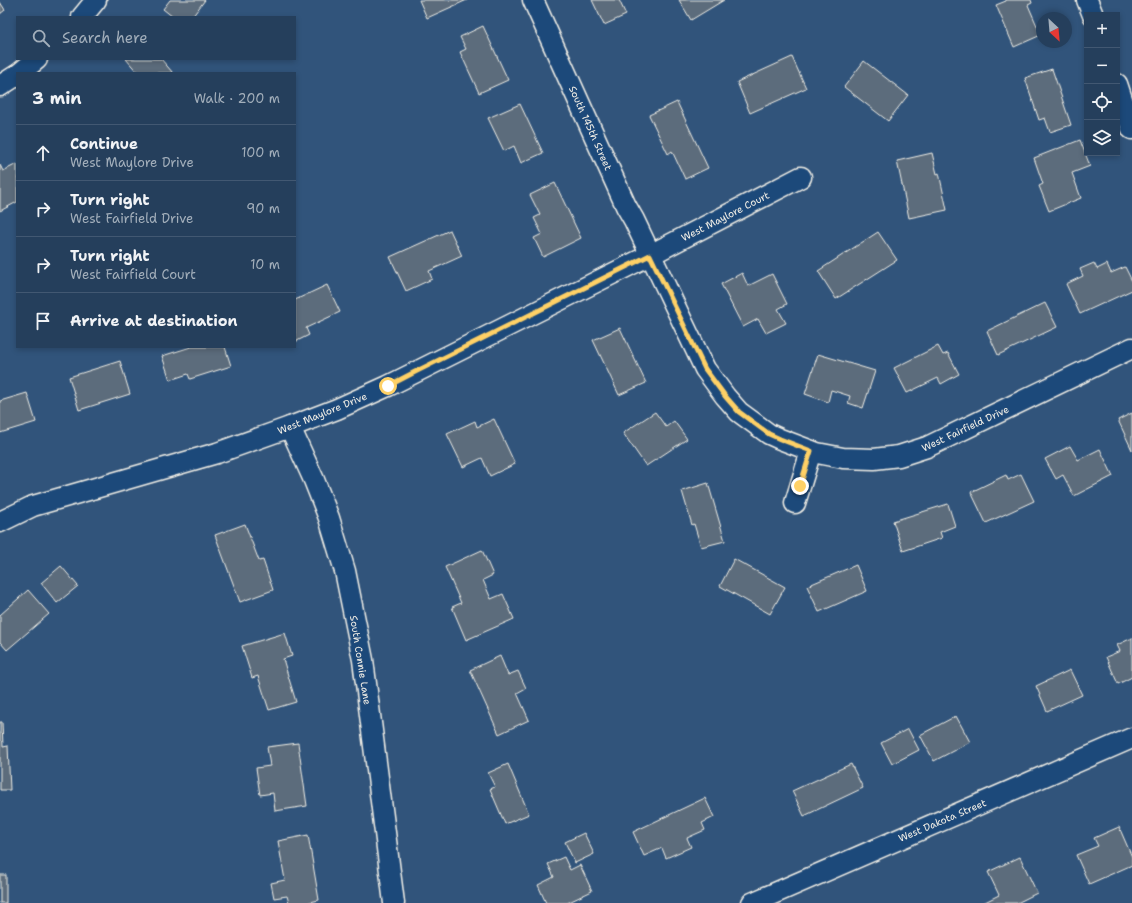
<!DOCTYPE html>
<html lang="en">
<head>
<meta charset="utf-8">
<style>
	body { margin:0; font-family:"Shantell Sans",sans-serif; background:#314a65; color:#f1f3f6 }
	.controls { position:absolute; right:12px; top:12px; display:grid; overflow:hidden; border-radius:0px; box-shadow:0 2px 6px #0003 }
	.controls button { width:36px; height:36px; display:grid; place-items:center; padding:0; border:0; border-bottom:1px solid #425872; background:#253f5c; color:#f1f3f6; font:20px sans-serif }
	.compass { position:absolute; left:1036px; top:12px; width:36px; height:36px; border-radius:50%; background:#253f5c; box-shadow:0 2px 6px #0003; rotate:154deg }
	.stop { position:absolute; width:12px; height:12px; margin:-9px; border:3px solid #ffd166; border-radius:50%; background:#fff }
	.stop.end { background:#ffd166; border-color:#fff; box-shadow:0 1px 4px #0008 }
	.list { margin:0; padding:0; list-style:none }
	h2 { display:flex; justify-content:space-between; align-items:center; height:52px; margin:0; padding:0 16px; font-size:17px }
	h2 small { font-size:13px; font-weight:400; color:#a3afbb }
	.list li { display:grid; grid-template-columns:26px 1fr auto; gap:12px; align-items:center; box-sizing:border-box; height:56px; padding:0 16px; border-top:1px solid #425872 }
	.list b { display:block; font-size:15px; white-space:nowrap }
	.list p { margin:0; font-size:13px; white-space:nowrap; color:#a3afbb }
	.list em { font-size:13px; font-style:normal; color:#a3afbb }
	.icon { flex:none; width:22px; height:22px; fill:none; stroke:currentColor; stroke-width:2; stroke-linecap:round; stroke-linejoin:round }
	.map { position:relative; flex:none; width:1132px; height:903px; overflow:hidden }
	.search { position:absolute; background:#253f5c; box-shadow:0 2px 6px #0003; left:16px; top:16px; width:280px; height:44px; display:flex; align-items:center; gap:10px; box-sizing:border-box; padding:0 14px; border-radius:0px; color:#a3afbb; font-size:15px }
	.panel { position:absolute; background:#253f5c; box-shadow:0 2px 6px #0003; left:16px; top:72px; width:280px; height:276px; border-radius:0px }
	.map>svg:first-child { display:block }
	.building { fill:#5b6c7c; stroke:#f4f1e8 }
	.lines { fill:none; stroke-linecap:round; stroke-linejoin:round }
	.minor-casing { stroke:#f4f1e8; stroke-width:23 }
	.minor { stroke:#1f4a7a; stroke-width:20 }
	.route { stroke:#ffd166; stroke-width:5 }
	.labels { text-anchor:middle; stroke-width:3; stroke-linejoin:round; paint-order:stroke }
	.street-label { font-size:10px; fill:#f4f1e8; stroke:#1f4a7a }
</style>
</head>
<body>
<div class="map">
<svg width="1132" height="903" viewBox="0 0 1132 903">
	<rect width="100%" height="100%" fill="#31547b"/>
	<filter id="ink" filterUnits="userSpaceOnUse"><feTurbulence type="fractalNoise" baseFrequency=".025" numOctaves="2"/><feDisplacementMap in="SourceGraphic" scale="8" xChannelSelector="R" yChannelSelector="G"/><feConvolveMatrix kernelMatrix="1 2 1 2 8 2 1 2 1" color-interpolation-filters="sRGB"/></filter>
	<g filter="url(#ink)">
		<g class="building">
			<polygon points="170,0 205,0 192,17 173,17 163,9"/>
			<polygon points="419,0 467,0 427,18"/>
			<polygon points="592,0 619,0 626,15 604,25"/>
			<polygon points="679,0 724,0 691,20"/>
			<polygon points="1006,0 1031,0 1032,3 1028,5 1041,35 1014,47 996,5 1006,1"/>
			<polygon points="0,2 5,10 0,14"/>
			<polygon points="483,26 508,80 479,93 460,52 466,49 460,37"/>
			<polygon points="792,57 806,88 750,113 737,82"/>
			<polygon points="126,59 161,59 173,73 138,73"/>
			<polygon points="864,61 908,95 888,121 844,87"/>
			<polygon points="1052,69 1071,125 1050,132 1045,118 1039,120 1025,78"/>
			<polygon points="677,102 708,168 685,179 672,151 668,154 649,115"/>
			<polygon points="520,104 543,153 521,163 514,146 504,151 488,118"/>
			<polygon points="1080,140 1090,166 1072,173 1081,198 1049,211 1039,186 1043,184 1034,158"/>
			<polygon points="932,153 937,174 939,173 947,210 909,218 897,161"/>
			<polygon points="17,164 17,202 0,211 0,165 3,171"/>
			<polygon points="555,183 581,238 543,257 534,238 542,234 534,218 540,215 530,195"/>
			<polygon points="450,230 462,256 429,271 432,279 406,291 390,257"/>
			<polygon points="878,232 897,260 836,299 818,271"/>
			<polygon points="1094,263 1097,269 1107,264 1111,273 1125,267 1132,281 1132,290 1080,314 1066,284 1083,276 1080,269"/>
			<polygon points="742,273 748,286 772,274 787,304 778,309 786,323 766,333 758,319 743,327 721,284"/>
			<polygon points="327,285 340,312 306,328 309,335 295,342 295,300"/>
			<polygon points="1045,303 1057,327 998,355 987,331"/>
			<polygon points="620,328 646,383 619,395 593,340"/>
			<polygon points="938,346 943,355 948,353 959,374 941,384 938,378 907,393 894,368"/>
			<polygon points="191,347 225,347 231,366 190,379 188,374 170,380 162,356"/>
			<polygon points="818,354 875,371 863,408 848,403 850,396 831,390 828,402 805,394"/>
			<polygon points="120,361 130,394 79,410 69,377"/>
			<polygon points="27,393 36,422 0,433 0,401"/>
			<polygon points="655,412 666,427 674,421 687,439 646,466 623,433"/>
			<polygon points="1132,413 1132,450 1118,420"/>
			<polygon points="494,419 515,464 490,476 482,458 463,467 447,434 475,421 477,427"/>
			<polygon points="1070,446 1078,460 1100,449 1113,476 1074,496 1063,475 1056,479 1045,459"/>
			<polygon points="1021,474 1034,501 986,523 971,492 1006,475 1008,480"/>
			<polygon points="708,483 725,541 701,547 694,524 692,525 682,491"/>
			<polygon points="948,504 955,526 940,532 942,538 903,551 893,521"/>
			<polygon points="245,524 259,561 263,560 273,590 240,602 215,535"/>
			<polygon points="482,550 493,575 483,580 491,599 503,594 514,619 466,640 452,607 461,603 445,567"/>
			<polygon points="734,559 785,587 770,614 720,586"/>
			<polygon points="856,565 867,591 819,612 807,586"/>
			<polygon points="61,566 78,586 57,603 41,583"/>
			<polygon points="28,590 49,614 7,650 0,642 0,615"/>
			<polygon points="285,633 292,656 283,659 296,702 269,710 258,676 252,678 242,646"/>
			<polygon points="1132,638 1132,677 1118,684 1106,657 1120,651 1117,645"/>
			<polygon points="500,656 508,675 518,671 526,688 517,693 529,720 499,734 470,670"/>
			<polygon points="1070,670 1082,695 1047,711 1036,686"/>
			<polygon points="956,716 970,742 934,761 920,735"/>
			<polygon points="0,722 2,722 3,747 8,746 10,790 0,790"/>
			<polygon points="908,729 919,750 892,764 881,743"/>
			<polygon points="298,743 307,806 275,811 273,793 260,795 256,768 270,766 267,747"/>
			<polygon points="508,764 529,814 505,824 490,789 495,787 488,773"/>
			<polygon points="851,764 863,788 804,816 792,791"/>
			<polygon points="705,798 714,817 702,823 705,830 687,838 691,847 666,858 662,848 644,856 633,832"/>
			<polygon points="1119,827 1132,857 1132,865 1089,884 1076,855 1098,846 1094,838"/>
			<polygon points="584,833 594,854 575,863 565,842"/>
			<polygon points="308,835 319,900 306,903 289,903 287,896 274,898 271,883 285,880 278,841"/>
			<polygon points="564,857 570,870 580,865 592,891 567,903 546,903 538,885 554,877 548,864"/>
			<polygon points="1020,857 1037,893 1017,903 983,903 999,895 988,872"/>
			<rect x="0" y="875" width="6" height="28"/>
		</g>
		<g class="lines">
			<defs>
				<g id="minor">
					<polyline points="533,0 626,206 634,220 705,369 725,396 739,412 769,434 780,439 817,453 843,458 874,459 899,456 927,447 1132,348"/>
					<polyline points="1087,0 1093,15"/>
					<polyline points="82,17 96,0"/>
					<polyline points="20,73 37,59"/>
					<polyline points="1117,84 1132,129"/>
					<polyline points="0,86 17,75"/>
					<polyline points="290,427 314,480 329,518 345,571 363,660 394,903"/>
					<polyline points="795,503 811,451"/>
					<polyline points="0,522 33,506 217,453 290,427 337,409 388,386 650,255 801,177"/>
					<polyline points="752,903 1132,738"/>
				</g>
			</defs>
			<use href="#minor" class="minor-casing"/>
			<use href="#minor" class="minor"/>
		</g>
	</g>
	<g class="lines" filter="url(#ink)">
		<polyline class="route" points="388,386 415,372 650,255 705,369 725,396 739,412 769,434 780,439 811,451 800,486"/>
	</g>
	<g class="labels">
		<g class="street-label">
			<text transform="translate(591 128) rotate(66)" y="4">South 145th Street</text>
			<text transform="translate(725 216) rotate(-27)" y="4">West Maylore Court</text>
			<text transform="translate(322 413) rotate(-22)" y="4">West Maylore Drive</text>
			<text transform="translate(965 428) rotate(-25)" y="4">West Fairfield Drive</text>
			<text transform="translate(361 660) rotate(81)" y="4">South Connie Lane</text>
			<text transform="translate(942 820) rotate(-23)" y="4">West Dakota Street</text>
		</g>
	</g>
</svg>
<div class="controls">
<button>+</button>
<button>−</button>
<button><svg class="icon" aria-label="locate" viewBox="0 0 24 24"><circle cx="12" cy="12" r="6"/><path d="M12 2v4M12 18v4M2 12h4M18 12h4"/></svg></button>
<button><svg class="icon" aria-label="layers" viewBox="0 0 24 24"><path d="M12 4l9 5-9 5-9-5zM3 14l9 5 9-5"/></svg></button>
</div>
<svg class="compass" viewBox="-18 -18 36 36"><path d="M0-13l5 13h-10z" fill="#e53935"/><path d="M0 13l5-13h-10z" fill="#a3afbb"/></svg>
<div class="stop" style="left:388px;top:386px"></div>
<div class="stop end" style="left:800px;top:486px"></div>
<div class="search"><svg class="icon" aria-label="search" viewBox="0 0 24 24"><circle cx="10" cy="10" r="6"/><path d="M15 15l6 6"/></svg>Search here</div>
<section class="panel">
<h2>3 min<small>Walk · 200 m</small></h2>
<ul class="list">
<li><svg class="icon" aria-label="ahead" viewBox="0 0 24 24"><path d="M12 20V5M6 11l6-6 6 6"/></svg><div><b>Continue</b><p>West Maylore Drive</p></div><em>100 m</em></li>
<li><svg class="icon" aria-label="right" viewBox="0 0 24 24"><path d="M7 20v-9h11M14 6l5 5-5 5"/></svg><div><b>Turn right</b><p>West Fairfield Drive</p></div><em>90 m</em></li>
<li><svg class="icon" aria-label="right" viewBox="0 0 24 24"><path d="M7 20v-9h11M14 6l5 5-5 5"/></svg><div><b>Turn right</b><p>West Fairfield Court</p></div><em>10 m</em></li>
<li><svg class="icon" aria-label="arrive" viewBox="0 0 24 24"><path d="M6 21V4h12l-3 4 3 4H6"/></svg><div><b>Arrive at destination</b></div></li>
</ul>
</section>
</div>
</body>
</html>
